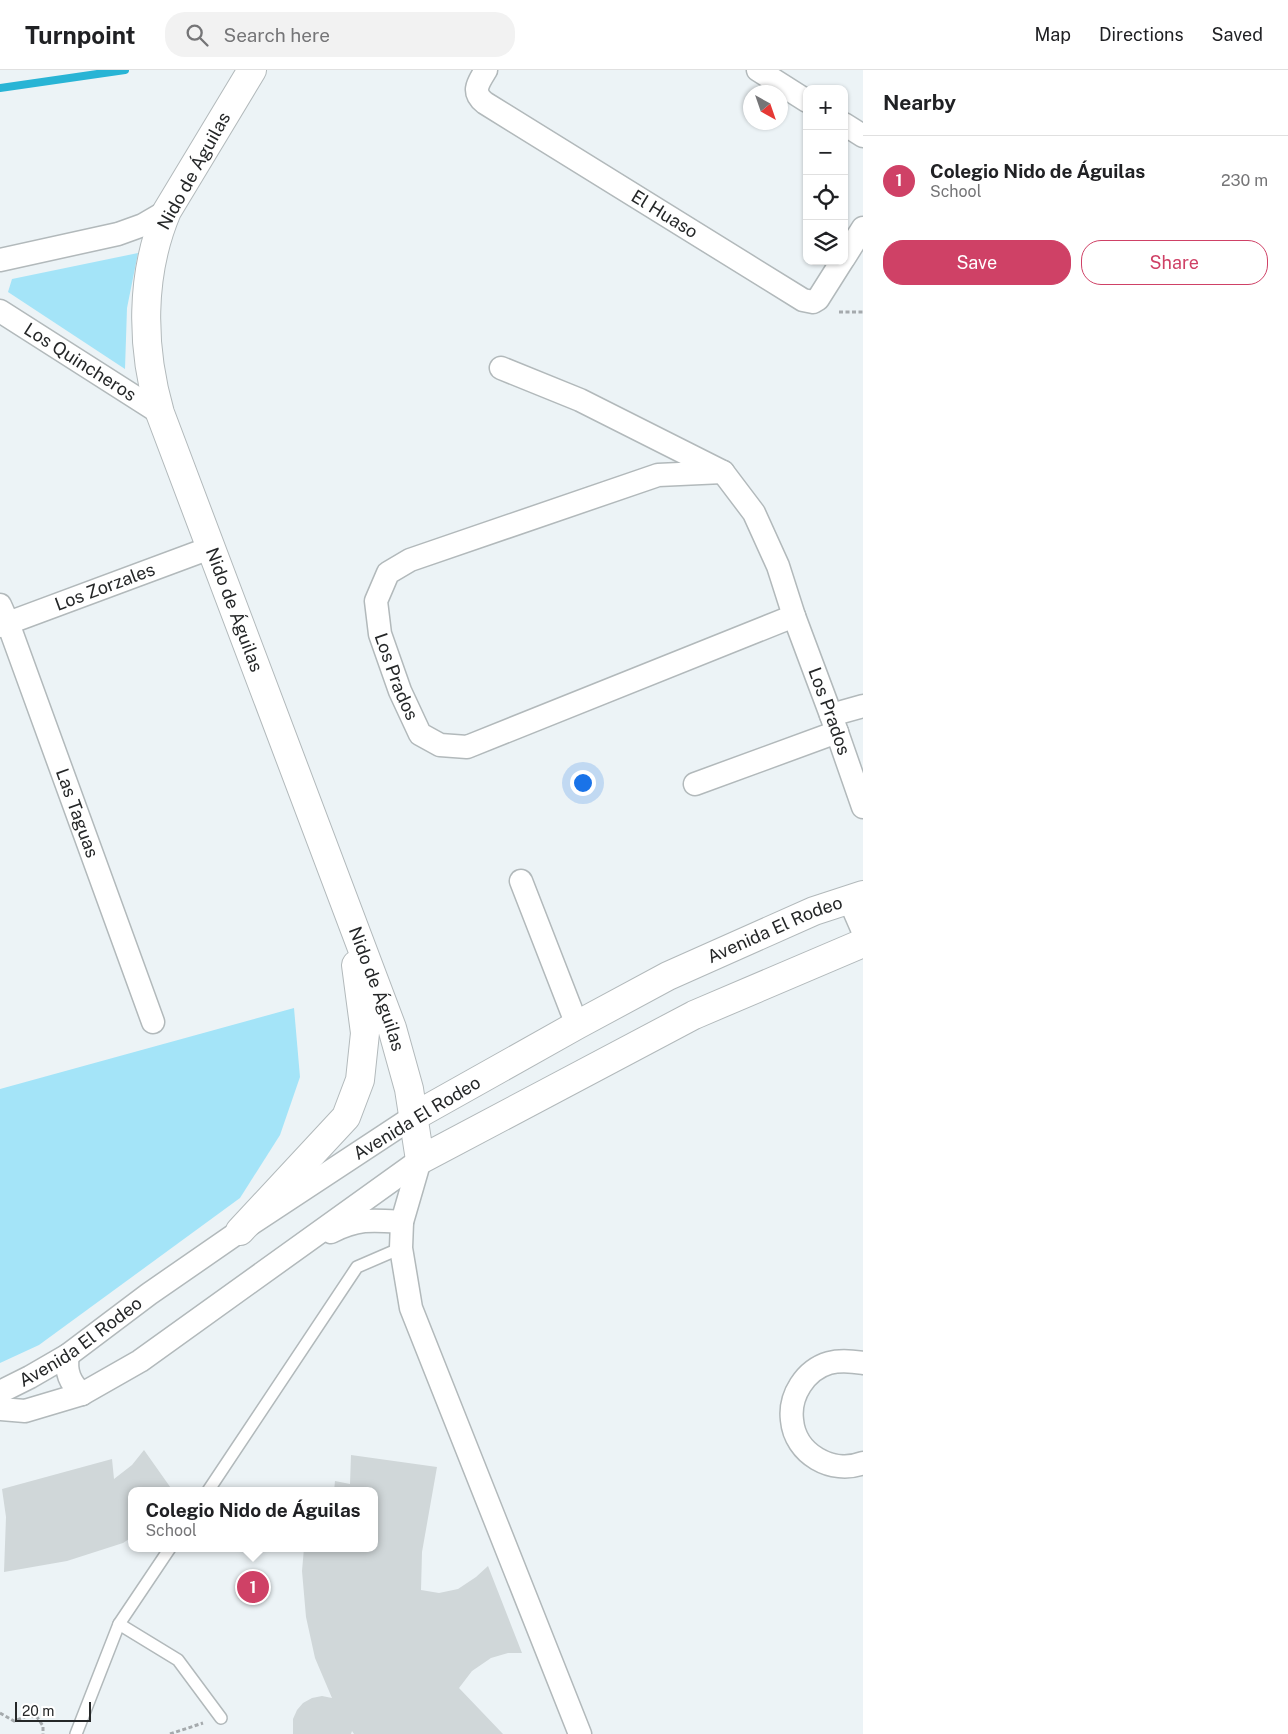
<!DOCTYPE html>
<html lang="en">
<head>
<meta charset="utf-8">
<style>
	body { margin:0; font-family:"Public Sans",sans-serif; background:#f2f2f2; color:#202124 }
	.controls { position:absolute; right:15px; top:15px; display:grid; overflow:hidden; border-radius:10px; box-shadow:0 1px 4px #0004 }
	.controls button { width:45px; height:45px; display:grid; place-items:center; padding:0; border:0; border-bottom:1px solid #e0e0e0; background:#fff; color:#202124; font:25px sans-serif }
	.compass { position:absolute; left:743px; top:15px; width:45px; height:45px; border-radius:50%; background:#fff; box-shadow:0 1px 4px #0004; rotate:140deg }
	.scale { position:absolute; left:15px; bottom:12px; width:76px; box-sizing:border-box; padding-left:5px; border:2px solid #252728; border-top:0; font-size:14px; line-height:18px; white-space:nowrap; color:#252728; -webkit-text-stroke:4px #fff; paint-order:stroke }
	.you { position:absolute; left:582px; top:712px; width:18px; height:18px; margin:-12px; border:4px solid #fff; border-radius:50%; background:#1a73e8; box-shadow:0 0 0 8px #1a73e833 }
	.badge { display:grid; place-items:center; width:32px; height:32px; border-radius:50%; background:#cf4166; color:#fff; font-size:16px; font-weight:700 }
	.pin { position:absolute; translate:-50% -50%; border:2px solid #fff; box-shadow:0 1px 5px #0006 }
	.popup { position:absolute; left:128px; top:1417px; width:250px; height:65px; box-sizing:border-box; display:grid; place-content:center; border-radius:10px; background:#fff; filter:drop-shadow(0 1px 4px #0005); font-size:16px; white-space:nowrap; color:#757577 }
	.popup b { font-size:19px; color:#202124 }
	.popup::after { content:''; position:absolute; left:50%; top:100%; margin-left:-10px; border:10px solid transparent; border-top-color:#fff }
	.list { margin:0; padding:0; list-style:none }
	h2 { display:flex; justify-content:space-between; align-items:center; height:65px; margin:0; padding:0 20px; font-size:21px }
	h2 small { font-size:16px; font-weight:400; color:#757577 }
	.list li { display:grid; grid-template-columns:32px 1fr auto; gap:15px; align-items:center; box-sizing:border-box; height:90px; padding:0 20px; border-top:1px solid #e0e0e0 }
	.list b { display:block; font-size:19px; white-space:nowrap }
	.list p { margin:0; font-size:16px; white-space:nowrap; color:#757577 }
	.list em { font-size:16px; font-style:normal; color:#757577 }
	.actions { display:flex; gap:10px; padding:15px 20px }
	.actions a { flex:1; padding:11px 0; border:1px solid #cf4166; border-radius:20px; text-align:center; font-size:18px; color:#cf4166 }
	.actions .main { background:#cf4166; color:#fff }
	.icon { flex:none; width:28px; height:28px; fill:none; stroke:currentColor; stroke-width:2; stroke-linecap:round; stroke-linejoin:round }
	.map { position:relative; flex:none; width:863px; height:1664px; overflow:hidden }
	header { display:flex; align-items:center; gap:30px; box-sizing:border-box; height:70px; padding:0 25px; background:#fff; border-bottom:1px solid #e0e0e0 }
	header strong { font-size:24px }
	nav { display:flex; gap:28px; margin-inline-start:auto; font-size:18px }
	.search { width:350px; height:45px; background:#f2f2f2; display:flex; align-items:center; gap:12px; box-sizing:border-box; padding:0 18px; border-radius:20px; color:#757577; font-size:19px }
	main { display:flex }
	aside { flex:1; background:#fff }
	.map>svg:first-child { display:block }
	.green { fill:#a4e4f8 }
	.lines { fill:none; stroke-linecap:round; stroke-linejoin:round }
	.stream { stroke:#28b4d5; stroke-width:8 }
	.building { fill:#d0d7d9 }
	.lane-casing { stroke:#b2b9bb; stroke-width:14 }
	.street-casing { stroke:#b2b9bb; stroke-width:25 }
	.secondary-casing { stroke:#b2b9bb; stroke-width:30 }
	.path { stroke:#a5aaad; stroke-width:3; stroke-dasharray:4 2.5; stroke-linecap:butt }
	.lane { stroke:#fff; stroke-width:11 }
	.street { stroke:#fff; stroke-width:22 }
	.secondary { stroke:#fff; stroke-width:28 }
	.labels { text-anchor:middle; stroke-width:4.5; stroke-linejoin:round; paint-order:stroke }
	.street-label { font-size:18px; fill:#252728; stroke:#fff }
</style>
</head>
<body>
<header>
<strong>Turnpoint</strong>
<div class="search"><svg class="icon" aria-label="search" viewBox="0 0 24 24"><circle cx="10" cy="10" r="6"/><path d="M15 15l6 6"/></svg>Search here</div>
<nav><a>Map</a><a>Directions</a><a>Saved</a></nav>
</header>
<main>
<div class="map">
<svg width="863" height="1664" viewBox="0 0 863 1664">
	<rect width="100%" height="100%" fill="#ecf3f6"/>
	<g class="green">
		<polygon points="138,183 127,238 125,299 8,222 12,209"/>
		<polygon points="294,938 300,1007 280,1065 240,1128 39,1275 0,1293 0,1019"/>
	</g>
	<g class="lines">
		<polyline class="stream" points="0,18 125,0"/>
	</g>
	<g class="building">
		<polygon points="144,1380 173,1421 132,1421 132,1467 123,1473 67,1491 4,1502 6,1447 2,1419 112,1389 114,1409 132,1395"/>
		<polygon points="351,1385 437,1397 422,1482 421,1520 439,1523 458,1519 476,1507 488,1496 522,1583 508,1583 491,1588 472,1601 459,1618 503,1664 354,1664 352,1661 351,1664 293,1664 293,1649 297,1640 303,1633 312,1628 322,1626 332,1628 315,1588 306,1547 302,1501 304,1478 374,1478 374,1421 334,1421 335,1411 350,1414"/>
	</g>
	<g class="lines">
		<defs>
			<g id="lane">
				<polyline points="208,1421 357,1197 401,1178"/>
				<polyline points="170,1478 119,1554 178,1590 221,1648"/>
				<polyline points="76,1664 119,1554"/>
			</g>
			<g id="street">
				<path id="s1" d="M486 0C478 13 471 22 485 33L803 230 813 232 818 229 842 191"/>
				<polyline points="758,0 807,31"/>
				<polyline points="844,54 863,66"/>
				<polyline points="844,188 863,158"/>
				<polyline points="0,190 118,164 143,155 167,141"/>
				<path id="s2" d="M0 241 160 343"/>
				<path id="s3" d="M501 298 580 330 723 402 754 443 778 496 794 546 831 645 863 737"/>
				<path id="s4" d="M723 402 658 405 410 490 388 503 376 531 380 564 400 621 420 664 440 675 467 677 794 546"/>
				<path id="s5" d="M0 535 8 553 153 952"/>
				<path id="s6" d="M0 556 210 478"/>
				<polyline points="831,645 863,636"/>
				<polyline points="695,714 837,662"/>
				<polyline points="521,811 577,955"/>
				<polyline points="849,829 863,861"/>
				<polyline points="420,1090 402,1152 401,1178 411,1238 580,1664"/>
				<path d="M331 1162C358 1148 373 1150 402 1152"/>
				<path d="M68 1285C65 1302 70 1313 82 1324"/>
				<path d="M863 1293C851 1291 840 1290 829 1293 805 1300 789 1326 792 1350 795 1384 832 1405 863 1393"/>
				<path id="s7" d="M0 1322 30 1307 68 1285 149 1224 240 1161 413 1047"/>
				<polyline points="0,1339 25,1341 82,1324 140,1291 420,1090"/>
			</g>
			<g id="secondary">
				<path id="s8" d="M252 0 167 141C140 205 141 277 160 343L392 958 409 1019 420 1090 694 945 863 873"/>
				<path id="s9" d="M413 1047 577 955 668 906 814 841 863 825"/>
				<polyline points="240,1161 346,1047 360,1010 365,963 356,895"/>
			</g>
		</defs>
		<use href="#lane" class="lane-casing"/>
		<use href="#street" class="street-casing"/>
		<use href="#secondary" class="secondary-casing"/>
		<g class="path">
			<polyline points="839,242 863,242"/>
			<polyline points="0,1643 14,1651 27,1646 37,1647 43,1656 43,1664"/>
			<polyline points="170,1664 203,1653"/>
		</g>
		<use href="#lane" class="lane"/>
		<use href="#street" class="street"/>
		<use href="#secondary" class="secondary"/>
	</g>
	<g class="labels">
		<g class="street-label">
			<text transform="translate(194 101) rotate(-61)" y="6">Nido de Águilas</text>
			<text dy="6" stroke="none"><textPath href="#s1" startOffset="249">El Huaso</textPath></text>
			<text dy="6" stroke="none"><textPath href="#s2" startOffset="95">Los Quincheros</textPath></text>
			<text dy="6" stroke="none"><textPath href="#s6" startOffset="112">Los Zorzales</textPath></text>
			<text dy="6" stroke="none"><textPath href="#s8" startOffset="581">Nido de Águilas</textPath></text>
			<text dy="6" stroke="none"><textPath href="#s4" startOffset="462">Los Prados</textPath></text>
			<text dy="6" stroke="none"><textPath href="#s3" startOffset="509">Los Prados</textPath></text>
			<text dy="6" stroke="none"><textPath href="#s5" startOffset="222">Las Taguas</textPath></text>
			<text dy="6" stroke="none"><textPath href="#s9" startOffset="408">Avenida El Rodeo</textPath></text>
			<text dy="6" stroke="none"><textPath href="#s8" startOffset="986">Nido de Águilas</textPath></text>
			<text transform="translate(417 1048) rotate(-31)" y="6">Avenida El Rodeo</text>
			<text dy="6" stroke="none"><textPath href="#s7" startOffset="95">Avenida El Rodeo</textPath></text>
		</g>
	</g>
</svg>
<div class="controls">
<button>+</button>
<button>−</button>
<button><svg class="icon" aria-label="locate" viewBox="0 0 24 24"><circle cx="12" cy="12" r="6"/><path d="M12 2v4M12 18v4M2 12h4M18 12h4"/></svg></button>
<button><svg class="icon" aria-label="layers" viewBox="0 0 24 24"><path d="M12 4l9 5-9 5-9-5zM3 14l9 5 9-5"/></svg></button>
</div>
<svg class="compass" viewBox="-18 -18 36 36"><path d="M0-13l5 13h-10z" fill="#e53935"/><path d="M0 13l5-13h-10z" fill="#757577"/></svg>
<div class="scale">20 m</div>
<div class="you"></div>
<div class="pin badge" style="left:253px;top:1517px">1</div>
<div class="popup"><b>Colegio Nido de Águilas</b>School</div>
</div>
<aside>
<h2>Nearby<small></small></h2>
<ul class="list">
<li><span class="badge">1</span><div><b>Colegio Nido de Águilas</b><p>School</p></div><em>230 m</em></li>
</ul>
<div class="actions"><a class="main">Save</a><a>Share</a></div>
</aside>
</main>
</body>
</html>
